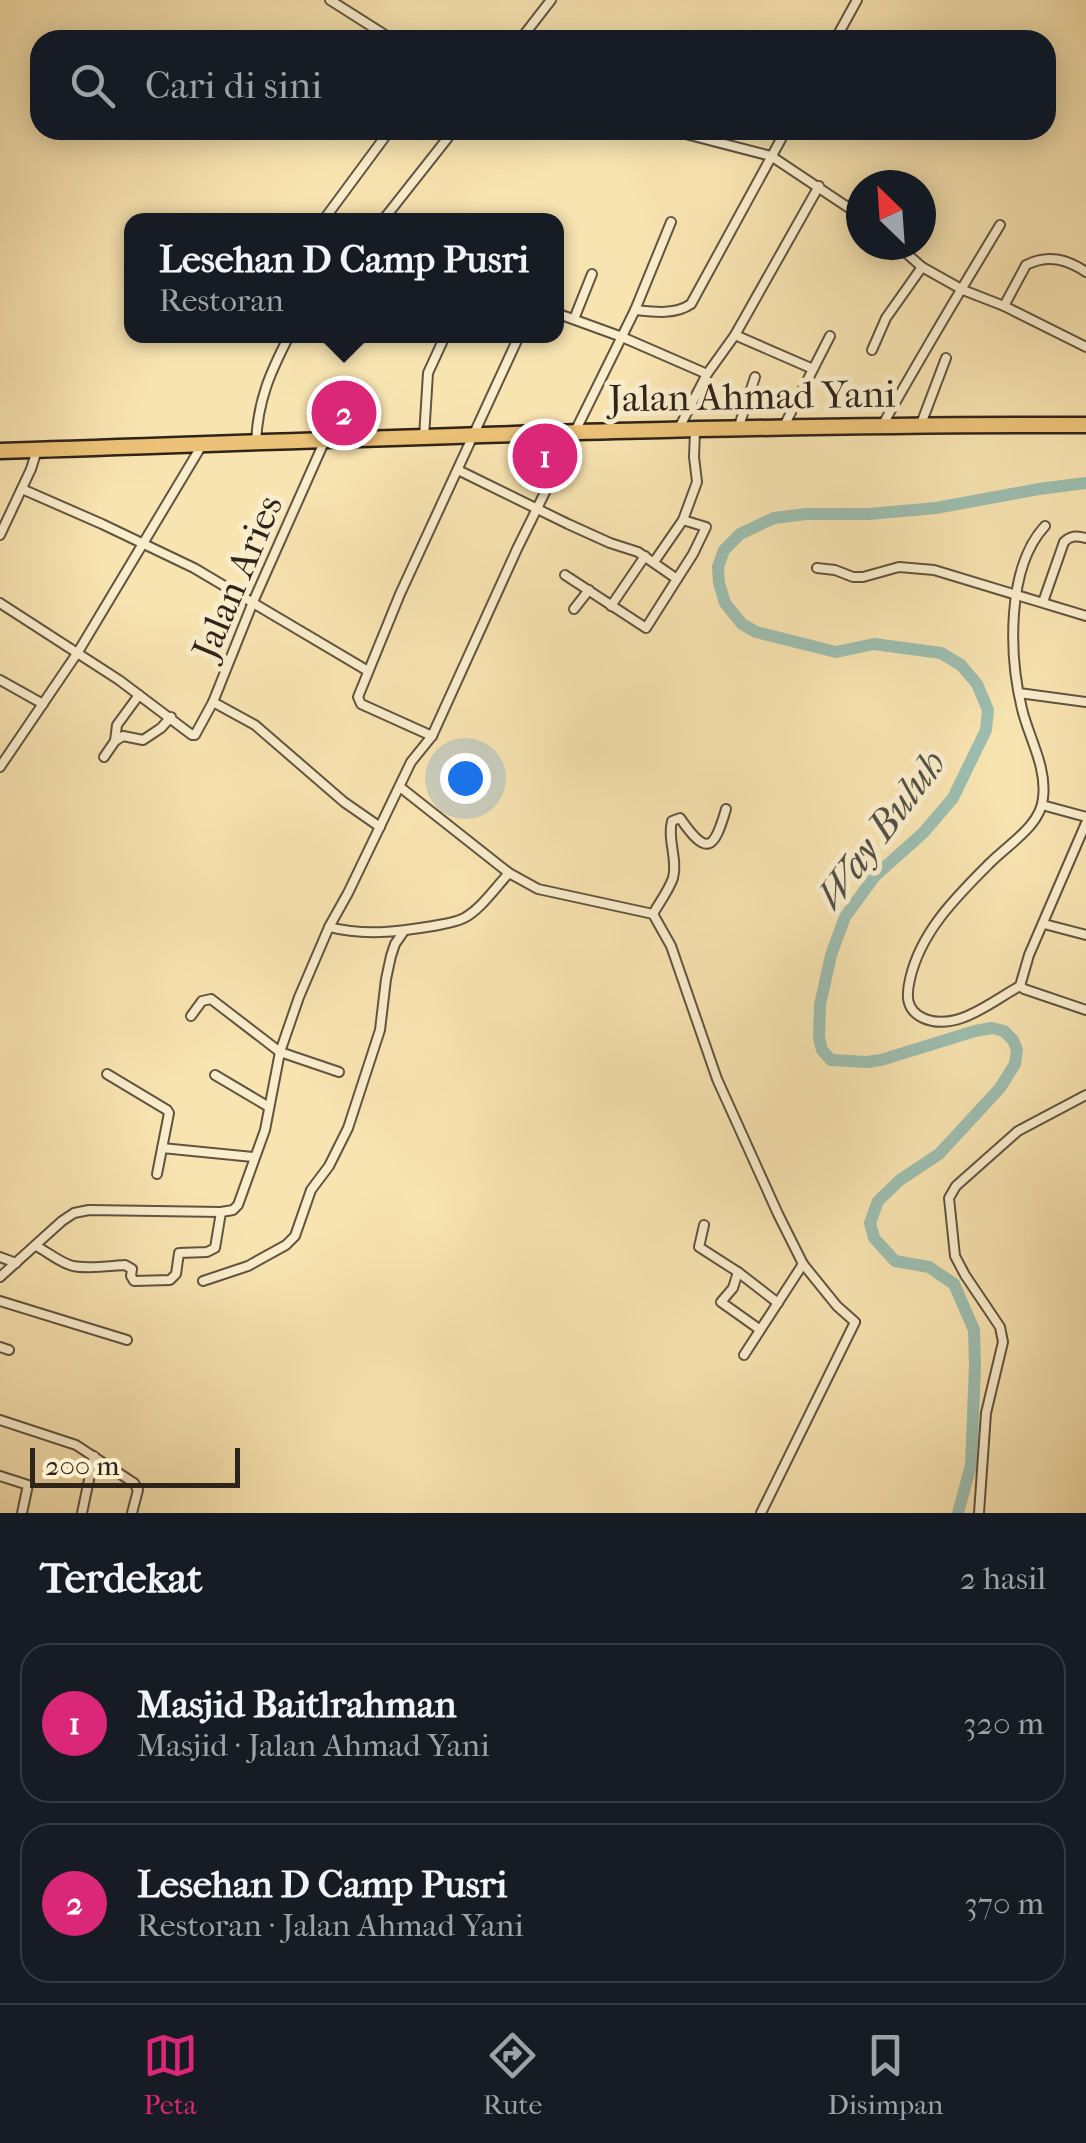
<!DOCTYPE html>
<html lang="id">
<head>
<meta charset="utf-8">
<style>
	body { margin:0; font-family:"IM FELL French Canon",serif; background:#242831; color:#f1f3f6 }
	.compass { position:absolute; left:846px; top:170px; width:90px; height:90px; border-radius:50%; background:#171b24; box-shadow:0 5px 25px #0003; rotate:335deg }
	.scale { position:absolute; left:30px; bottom:25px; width:210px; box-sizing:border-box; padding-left:10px; border:5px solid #2f241a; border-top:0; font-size:28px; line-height:35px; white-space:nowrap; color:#2f241a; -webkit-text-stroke:8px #faedcc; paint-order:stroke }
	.you { position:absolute; left:465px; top:778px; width:35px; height:35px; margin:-25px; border:8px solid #fff; border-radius:50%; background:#1a73e8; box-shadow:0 0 0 15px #1a73e833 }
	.badge { display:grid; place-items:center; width:65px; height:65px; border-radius:50%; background:#db2777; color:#fff; font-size:32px; font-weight:700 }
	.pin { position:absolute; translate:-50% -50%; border:5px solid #fff; box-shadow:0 2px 10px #0006 }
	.popup { position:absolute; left:124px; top:213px; width:440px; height:130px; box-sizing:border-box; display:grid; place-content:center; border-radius:20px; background:#171b24; filter:drop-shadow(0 2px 8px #0005); font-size:32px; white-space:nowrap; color:#9ea1a6 }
	.popup b { font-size:38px; color:#f1f3f6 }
	.popup::after { content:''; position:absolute; left:50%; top:100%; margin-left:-20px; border:20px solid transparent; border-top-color:#171b24 }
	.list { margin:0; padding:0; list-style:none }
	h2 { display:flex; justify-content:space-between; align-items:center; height:130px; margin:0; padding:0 40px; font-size:42px }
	h2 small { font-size:32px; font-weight:400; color:#9ea1a6 }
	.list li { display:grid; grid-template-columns:65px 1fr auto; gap:30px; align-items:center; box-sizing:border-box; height:160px; margin:0 20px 20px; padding:0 20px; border:2px solid #363941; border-radius:30px }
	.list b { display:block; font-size:38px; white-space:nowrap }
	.list p { margin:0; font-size:32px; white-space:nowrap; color:#9ea1a6 }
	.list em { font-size:32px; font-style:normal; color:#9ea1a6 }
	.icon { flex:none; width:55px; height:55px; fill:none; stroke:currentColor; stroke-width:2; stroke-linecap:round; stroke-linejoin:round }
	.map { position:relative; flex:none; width:1086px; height:1513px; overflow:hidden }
	.search { position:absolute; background:#171b24; box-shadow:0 5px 25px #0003; left:30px; right:30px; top:30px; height:110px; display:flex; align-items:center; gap:25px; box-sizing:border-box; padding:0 35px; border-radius:30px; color:#9ea1a6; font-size:38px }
	.sheet { height:490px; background:#171b24 }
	nav { display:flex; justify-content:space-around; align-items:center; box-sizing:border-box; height:140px; border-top:2px solid #363941; background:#171b24; font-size:28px; color:#9ea1a6 }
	nav a { display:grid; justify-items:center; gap:5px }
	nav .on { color:#db2777 }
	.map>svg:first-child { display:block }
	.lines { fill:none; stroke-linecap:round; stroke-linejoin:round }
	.river { stroke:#9dbeb0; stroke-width:12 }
	.street-casing { stroke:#615440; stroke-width:12 }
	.highway-casing { stroke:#2f241a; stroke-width:19 }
	.street { stroke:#faedcc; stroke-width:8 }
	.highway { stroke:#ecc278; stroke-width:14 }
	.labels { text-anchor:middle; stroke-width:10; stroke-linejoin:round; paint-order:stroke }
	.street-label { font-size:38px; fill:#2f241a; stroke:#faedcc }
	.water-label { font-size:40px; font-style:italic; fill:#505247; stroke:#faedcc }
</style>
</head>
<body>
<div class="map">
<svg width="1086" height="1513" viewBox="0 0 1086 1513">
	<rect width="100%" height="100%" fill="#f8e4b1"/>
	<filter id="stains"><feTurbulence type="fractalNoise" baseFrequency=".002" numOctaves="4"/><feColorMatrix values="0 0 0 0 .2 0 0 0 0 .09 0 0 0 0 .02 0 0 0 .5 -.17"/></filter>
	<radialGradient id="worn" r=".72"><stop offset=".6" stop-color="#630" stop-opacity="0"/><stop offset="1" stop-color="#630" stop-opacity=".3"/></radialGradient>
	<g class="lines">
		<polyline class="river" points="958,1513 971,1465 975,1366 974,1330 954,1284 929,1267 895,1261 874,1238 870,1223 878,1201 900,1180 939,1154 1000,1088 1015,1064 1017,1050 1013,1040 1004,1031 992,1028 975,1031 881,1060 867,1062 831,1060 822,1050 819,1038 820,1005 831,955 845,917 875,876 923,833 953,798 986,730 988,710 977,684 961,665 941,653 874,644 836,652 756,632 742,624 725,603 719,583 718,567 724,550 740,534 774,518 806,514 869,514 936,508 1039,489 1086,483"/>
		<defs>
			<g id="street">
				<polyline points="330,0 393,40"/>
				<polyline points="520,40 551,0"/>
				<polyline points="835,40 857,0"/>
				<polyline points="435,130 450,135"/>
				<polyline points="670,130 771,156 861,216"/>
				<polyline points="325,218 390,130"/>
				<polyline points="383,220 454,130"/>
				<polyline points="897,245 922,267 963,290 1004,306 1086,347"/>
				<path d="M1004 306 1026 265C1048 254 1067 259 1086 272"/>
				<path d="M635 310C654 312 675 315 691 304L786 130"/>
				<polyline points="556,313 622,337 707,374"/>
				<polyline points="574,319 592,274"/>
				<polyline points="735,335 813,369"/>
				<polyline points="872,350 886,318 922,267"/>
				<polyline points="921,424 946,358"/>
				<path d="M882 426C920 358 960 291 1000 225"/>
				<polyline points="679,428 707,374 735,335 819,186"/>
				<polyline points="783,428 830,336"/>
				<polyline points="738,429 755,377"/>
				<polyline points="424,437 428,373 445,336"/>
				<path d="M256 442C258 400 270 373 289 336"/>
				<polyline points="458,470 568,524 610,543 638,552 677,579 646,628 565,575"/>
				<polyline points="22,489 102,524 194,568 368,671"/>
				<path d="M1045 526C1006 568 1009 656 1022 709 1029 738 1047 767 1043 798 1041 825 1009 844 991 862 957 896 921 931 910 979 906 996 906 1010 923 1018 956 1033 992 1001 1020 986L1024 989 1086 1010"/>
				<polyline points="0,535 31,469 37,450"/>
				<polyline points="654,562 683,520 697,482 694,457 695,431"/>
				<polyline points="817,568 835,570 853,577 863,577 899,567 934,570 1086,616"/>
				<polyline points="677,579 693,554 706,527 683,520"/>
				<path d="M1043 602 1064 542C1071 535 1076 536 1086 538"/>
				<polyline points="0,603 119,680 192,735 195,735 213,702 253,602 325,440"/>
				<polyline points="611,606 645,556"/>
				<polyline points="574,609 589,590"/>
				<polyline points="0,680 43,704"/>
				<polyline points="1019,693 1086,702"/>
				<polyline points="213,702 255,725 344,802 380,827"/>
				<polyline points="432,736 361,704 358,697 400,594 519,336"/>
				<polyline points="115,741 123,736 143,740 161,728 171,717"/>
				<polyline points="104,757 115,741 117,725 139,695"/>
				<polyline points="0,767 78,652 202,445"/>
				<polyline points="400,787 509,873 538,889 653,914 671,946 717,1079 778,1214 803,1264 837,1306 855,1322 761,1513"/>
				<polyline points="1042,805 1086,817"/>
				<path d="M653 914C659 903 669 890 673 878 678 860 667 839 672 821L680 818C707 857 714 850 726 809"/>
				<polyline points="1044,924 1086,935"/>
				<path d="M329 927C364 936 397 932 433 926 443 924 454 923 464 918 480 910 496 887 509 873"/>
				<polyline points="1020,986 1029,955 1086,823"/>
				<polyline points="191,1016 202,1001 211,999 280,1052 339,1072"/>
				<polyline points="107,1074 167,1110 169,1113 157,1174"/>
				<polyline points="215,1075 269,1107"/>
				<polyline points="162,1148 253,1157"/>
				<polyline points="704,1225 699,1247 738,1272 778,1303"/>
				<path d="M36 1246C48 1252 60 1263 73 1266 88 1269 109 1266 125 1265L132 1269 131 1276 134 1281 170 1280 176 1274 179 1253 207 1252 215 1248 221 1212"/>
				<polyline points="0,1257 16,1263"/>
				<polyline points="738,1272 733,1288 721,1302 759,1329"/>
				<polyline points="0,1277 62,1221 74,1213 89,1210 221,1212 233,1210 238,1205 265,1130 280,1052 299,997 329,927 348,893 411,762 432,736 517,549 635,310 671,222"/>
				<polyline points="203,1281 248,1266 286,1245 295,1236 311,1190 329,1166 348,1128 380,1030 386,979 391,956 395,944 404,931"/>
				<polyline points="0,1301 127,1340"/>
				<polyline points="0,1347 9,1350"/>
				<polyline points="744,1355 803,1264"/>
				<polyline points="0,1420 76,1445 134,1483 138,1490 132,1513"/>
				<polyline points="0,1476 28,1485 22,1513"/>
				<polyline points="82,1513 94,1456"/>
				<polyline points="979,1513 986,1413 1003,1342 1000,1327 965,1275 955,1256 949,1198 956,1186 1018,1131 1086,1095"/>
			</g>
			<path id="highway" d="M0 451C362 439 724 424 1086 425"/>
		</defs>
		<use href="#street" class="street-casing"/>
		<use href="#highway" class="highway-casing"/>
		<use href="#street" class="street"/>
		<use href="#highway" class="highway"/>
	</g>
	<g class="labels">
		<g class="street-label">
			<text transform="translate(752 396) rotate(-1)" y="13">Jalan Ahmad Yani</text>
			<text transform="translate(237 577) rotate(-67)" y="13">Jalan Aries</text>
		</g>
		<g class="water-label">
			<text transform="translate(880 829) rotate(-53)" y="14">Way Buluh</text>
		</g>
	</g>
	<rect width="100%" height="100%" filter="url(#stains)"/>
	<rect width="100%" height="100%" fill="url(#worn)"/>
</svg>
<svg class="compass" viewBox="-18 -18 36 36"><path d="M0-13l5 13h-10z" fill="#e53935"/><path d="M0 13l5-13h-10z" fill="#9ea1a6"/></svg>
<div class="scale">200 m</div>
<div class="you"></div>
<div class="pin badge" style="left:545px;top:456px">1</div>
<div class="pin badge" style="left:344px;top:413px">2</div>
<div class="popup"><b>Lesehan D Camp Pusri</b>Restoran</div>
<div class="search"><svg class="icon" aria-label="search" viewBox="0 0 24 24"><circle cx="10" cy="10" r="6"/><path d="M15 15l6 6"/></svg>Cari di sini</div>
</div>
<section class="sheet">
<h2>Terdekat<small>2 hasil</small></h2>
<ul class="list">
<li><span class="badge">1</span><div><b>Masjid Baitlrahman</b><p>Masjid · Jalan Ahmad Yani</p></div><em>320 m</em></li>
<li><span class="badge">2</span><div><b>Lesehan D Camp Pusri</b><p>Restoran · Jalan Ahmad Yani</p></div><em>370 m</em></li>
</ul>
</section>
<nav>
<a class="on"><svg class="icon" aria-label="map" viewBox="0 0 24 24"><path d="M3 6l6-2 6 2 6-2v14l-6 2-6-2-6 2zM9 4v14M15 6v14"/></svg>Peta</a>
<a><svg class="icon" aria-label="directions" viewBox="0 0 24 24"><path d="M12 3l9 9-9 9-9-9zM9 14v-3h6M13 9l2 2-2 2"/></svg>Rute</a>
<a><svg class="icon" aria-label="saved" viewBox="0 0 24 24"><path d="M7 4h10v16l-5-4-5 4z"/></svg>Disimpan</a>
</nav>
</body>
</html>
